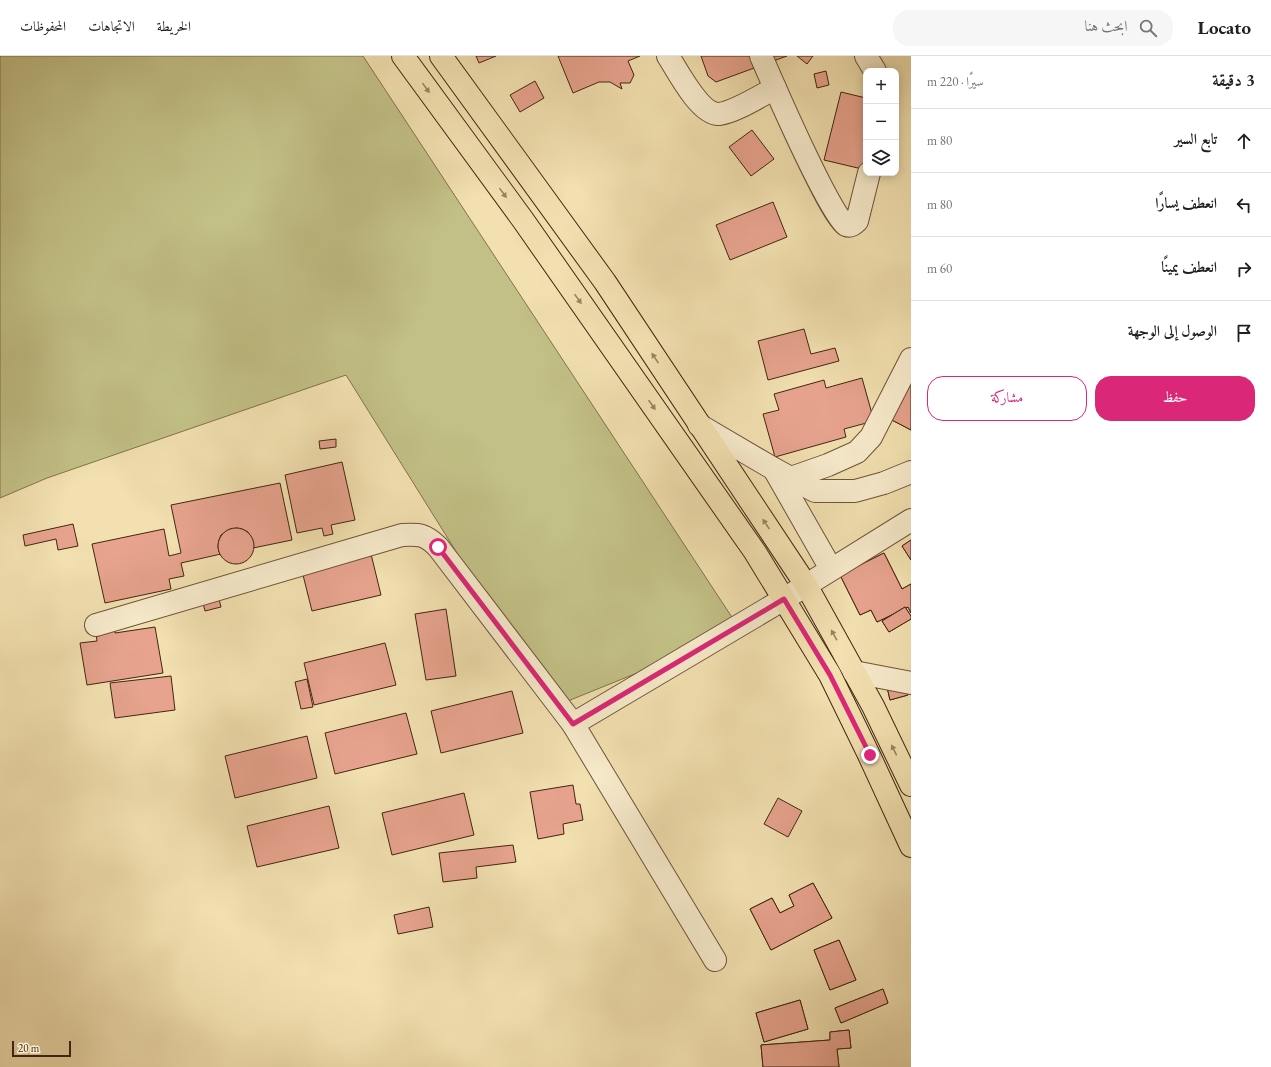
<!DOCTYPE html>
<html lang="ar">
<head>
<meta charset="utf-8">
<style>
	body { margin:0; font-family:"EB Garamond",Amiri,serif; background:#f6f6f6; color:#202124; direction:rtl }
	.controls { position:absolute; right:12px; top:12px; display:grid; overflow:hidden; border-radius:8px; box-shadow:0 2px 10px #0003 }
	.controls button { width:36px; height:36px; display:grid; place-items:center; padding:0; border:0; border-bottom:1px solid #e0e0e0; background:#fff; color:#202124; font:20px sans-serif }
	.scale { position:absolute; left:12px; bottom:10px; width:59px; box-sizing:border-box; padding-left:4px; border:2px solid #42260f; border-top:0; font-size:11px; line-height:14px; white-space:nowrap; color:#42260f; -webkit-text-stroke:3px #f7ebcc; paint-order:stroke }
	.stop { position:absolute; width:12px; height:12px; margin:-9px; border:3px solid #db2777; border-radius:50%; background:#fff }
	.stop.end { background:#db2777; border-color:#fff; box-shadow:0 1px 4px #0008 }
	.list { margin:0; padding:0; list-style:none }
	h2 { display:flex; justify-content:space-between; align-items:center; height:52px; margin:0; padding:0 16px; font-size:17px }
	h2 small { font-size:13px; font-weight:400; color:#757577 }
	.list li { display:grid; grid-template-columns:26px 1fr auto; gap:12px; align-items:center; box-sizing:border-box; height:64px; padding:0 16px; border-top:1px solid #e0e0e0 }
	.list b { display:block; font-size:15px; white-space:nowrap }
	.list em { font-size:13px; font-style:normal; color:#757577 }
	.actions { display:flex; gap:8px; padding:12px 16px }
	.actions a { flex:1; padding:9px 0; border:1px solid #db2777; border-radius:16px; text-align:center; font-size:14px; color:#db2777 }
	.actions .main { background:#db2777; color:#fff }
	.icon { flex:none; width:22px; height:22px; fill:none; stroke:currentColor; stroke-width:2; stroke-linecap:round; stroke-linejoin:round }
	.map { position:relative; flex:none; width:911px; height:1011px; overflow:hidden; direction:ltr }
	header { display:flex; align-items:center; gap:24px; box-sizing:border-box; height:56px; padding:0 20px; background:#fff; border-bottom:1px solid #e0e0e0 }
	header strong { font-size:19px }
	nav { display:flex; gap:22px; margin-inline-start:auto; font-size:14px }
	.search { width:280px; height:36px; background:#f6f6f6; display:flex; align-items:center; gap:10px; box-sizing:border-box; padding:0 14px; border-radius:16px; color:#757577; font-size:15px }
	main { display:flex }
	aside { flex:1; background:#fff }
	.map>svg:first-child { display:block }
	.green { fill:#c2c086; stroke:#82734a }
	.building { fill:#e7a38e; stroke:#42260f }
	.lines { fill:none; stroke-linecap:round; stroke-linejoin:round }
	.minor-casing { stroke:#6e5437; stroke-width:24 }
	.major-casing { stroke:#42260f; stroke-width:24 }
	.minor { stroke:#f7ebcc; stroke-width:22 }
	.major { stroke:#f2e0b0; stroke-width:22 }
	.oneway { fill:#9a8360 }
	.route { stroke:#db2777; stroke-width:5 }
</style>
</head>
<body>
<header>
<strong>Locato</strong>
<div class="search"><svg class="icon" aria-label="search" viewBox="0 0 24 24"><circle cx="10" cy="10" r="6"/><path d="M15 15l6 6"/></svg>ابحث هنا</div>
<nav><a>الخريطة</a><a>الاتجاهات</a><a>المحفوظات</a></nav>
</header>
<main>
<aside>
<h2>3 دقيقة<small>سيرًا · 220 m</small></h2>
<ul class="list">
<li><svg class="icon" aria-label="ahead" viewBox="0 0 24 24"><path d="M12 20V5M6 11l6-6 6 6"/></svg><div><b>تابع السير</b></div><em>80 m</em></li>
<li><svg class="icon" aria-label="left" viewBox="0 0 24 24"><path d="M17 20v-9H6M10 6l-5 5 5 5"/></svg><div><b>انعطف يسارًا</b></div><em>80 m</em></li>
<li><svg class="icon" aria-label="right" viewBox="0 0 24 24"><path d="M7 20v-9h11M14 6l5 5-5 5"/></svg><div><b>انعطف يمينًا</b></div><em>60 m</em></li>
<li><svg class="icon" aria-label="arrive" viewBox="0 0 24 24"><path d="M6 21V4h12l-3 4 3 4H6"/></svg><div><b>الوصول إلى الوجهة</b></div></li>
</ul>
<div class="actions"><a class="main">حفظ</a><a>مشاركة</a></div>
</aside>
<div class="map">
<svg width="911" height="1011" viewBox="0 0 911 1011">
	<rect width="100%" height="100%" fill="#f2e0b0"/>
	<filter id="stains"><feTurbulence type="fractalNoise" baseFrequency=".005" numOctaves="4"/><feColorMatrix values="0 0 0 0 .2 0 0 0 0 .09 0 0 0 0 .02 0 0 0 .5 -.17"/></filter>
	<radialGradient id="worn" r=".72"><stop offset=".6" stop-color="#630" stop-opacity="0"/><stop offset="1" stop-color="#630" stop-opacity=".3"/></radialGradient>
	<polygon class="green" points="0,0 363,0 741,575 553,651 346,319 47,422 0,442"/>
	<g class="building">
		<polygon points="476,0 496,0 479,7"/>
		<polygon points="558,0 640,0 628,5 634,19 630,27 620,27 622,33 610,26 599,26 573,37"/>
		<polygon points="701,0 787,0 716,26 708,20"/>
		<polygon points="797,0 813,0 807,8"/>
		<polygon points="826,15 829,29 817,32 814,18"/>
		<polygon points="535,25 544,42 520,56 510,39"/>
		<polygon points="841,36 866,42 866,98 862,113 824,104"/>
		<polygon points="752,74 774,103 751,120 729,91"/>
		<polygon points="773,146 787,181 730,204 716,169"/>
		<polygon points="804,273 811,298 835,292 839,305 768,324 758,285"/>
		<polygon points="862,322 874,365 844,373 846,381 775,401 763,358 779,354 774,338 824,324 826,332"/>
		<polygon points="911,322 911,374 890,363"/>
		<polygon points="911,322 911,374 890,363"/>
		<polygon points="336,383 336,391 320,393 319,385"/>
		<polygon points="342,406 355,464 331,469 333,478 324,480 322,472 297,477 285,419"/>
		<polygon points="280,427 292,484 253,492 253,485 248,476 242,473 237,472 230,473 221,479 219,484 218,490 219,496 221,498 181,507 184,520 169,523 171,533 105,547 92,488 164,473 169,500 181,497 171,449"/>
		<polygon points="73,468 78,490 58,494 56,483 25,490 23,479"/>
		<circle cx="236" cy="490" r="18"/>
		<polygon points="911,484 911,504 902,490"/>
		<polygon points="911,484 911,504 902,490"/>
		<polygon points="884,497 902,533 911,528 911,557 908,551 877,566 871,554 860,559 840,519"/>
		<polygon points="884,497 902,533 911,528 911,557 908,551 877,566 871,554 860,559 840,519"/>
		<polygon points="371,498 381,539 312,555 302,515"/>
		<polygon points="219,543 221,551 205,555 203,547"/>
		<polygon points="905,551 911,560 911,563 889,576 882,565"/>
		<polygon points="905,551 911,560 911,563 889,576 882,565"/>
		<polygon points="446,553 456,620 426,624 415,558"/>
		<polygon points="155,571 163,617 87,629 80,587 97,585 96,577 115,574 115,577"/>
		<polygon points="385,587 396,629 314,649 304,607"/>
		<polygon points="171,620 175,654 115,662 110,627"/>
		<polygon points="307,623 313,651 301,653 295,626"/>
		<polygon points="905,626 908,639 890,644 887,631"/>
		<polygon points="905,626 908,639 890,644 887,631"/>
		<polygon points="512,635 523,677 441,697 431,655"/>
		<polygon points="406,657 417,698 335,718 325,677"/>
		<polygon points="307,680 317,722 235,742 225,700"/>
		<polygon points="573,729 576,748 580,748 583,764 563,768 564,778 538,783 530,736"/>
		<polygon points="464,737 474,779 392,799 382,757"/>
		<polygon points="778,742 802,755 788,781 764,768"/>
		<polygon points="329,750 339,792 257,811 247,770"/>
		<polygon points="513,789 516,806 476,811 477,822 443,826 439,797"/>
		<polygon points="813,827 832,862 771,894 750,853 772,842 780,857 794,850 789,839"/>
		<polygon points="813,827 832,862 771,894 750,853 772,842 780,857 794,850 789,839"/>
		<polygon points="429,851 433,871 398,878 394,859"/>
		<polygon points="839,884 856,924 830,934 814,894"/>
		<polygon points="839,884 856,924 830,934 814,894"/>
		<polygon points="883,933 888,947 841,967 835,952"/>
		<polygon points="883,933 888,947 841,967 835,952"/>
		<polygon points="800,944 808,973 764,986 756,957"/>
		<polygon points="800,944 808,973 764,986 756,957"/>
		<polygon points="849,974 851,992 837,993 839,1011 763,1011 761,989 830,984 830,976"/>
		<polygon points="849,974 851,992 837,993 839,1011 763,1011 761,989 830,984 830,976"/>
	</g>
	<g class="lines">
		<defs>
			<g id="minor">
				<path d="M668 0C677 14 700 59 719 58 735 56 760 40 775 32"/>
				<path d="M761 0C771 23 831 162 846 169 851 171 854 168 857 165L869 117"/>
				<polyline points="866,0 875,15"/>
				<polyline points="699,369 774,413 815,435 855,435 884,427 911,416"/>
				<polyline points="774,413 831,513"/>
				<polyline points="791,422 828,409 857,396 871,381 911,303"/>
				<path d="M96 569 402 479C419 478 425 478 438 491L573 668 715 904"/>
				<polyline points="854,616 911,627"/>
				<polyline points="573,668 784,543 911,464"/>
			</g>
			<g id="major">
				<polyline points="403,0 523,164 755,496 830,619 869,699 911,790"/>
				<polyline points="441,0 605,226 806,529 873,650 911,729"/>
			</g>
		</defs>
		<use href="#minor" class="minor-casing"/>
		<use href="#major" class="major-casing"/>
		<use href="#minor" class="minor"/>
		<use href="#major" class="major"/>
	</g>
	<defs><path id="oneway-solid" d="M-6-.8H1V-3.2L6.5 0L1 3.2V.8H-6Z"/></defs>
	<g class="oneway">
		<use href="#oneway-solid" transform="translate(426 32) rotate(54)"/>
		<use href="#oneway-solid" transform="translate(503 137) rotate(54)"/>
		<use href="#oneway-solid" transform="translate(578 243) rotate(55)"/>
		<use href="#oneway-solid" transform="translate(655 302) rotate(-124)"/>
		<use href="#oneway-solid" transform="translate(652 349) rotate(55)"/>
		<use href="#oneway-solid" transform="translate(766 468) rotate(-124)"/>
		<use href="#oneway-solid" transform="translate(834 579) rotate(-119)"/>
		<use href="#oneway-solid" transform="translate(894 694) rotate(-116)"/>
	</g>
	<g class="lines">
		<polyline class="route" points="438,491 573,668 784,543 830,619 870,699"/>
	</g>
	<rect width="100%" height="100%" filter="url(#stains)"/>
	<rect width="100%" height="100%" fill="url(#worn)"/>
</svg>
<div class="controls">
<button>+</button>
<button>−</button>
<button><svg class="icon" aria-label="layers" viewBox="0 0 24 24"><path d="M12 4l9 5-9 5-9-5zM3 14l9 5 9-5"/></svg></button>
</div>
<div class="scale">20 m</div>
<div class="stop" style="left:438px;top:491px"></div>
<div class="stop end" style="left:870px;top:699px"></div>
</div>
</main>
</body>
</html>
